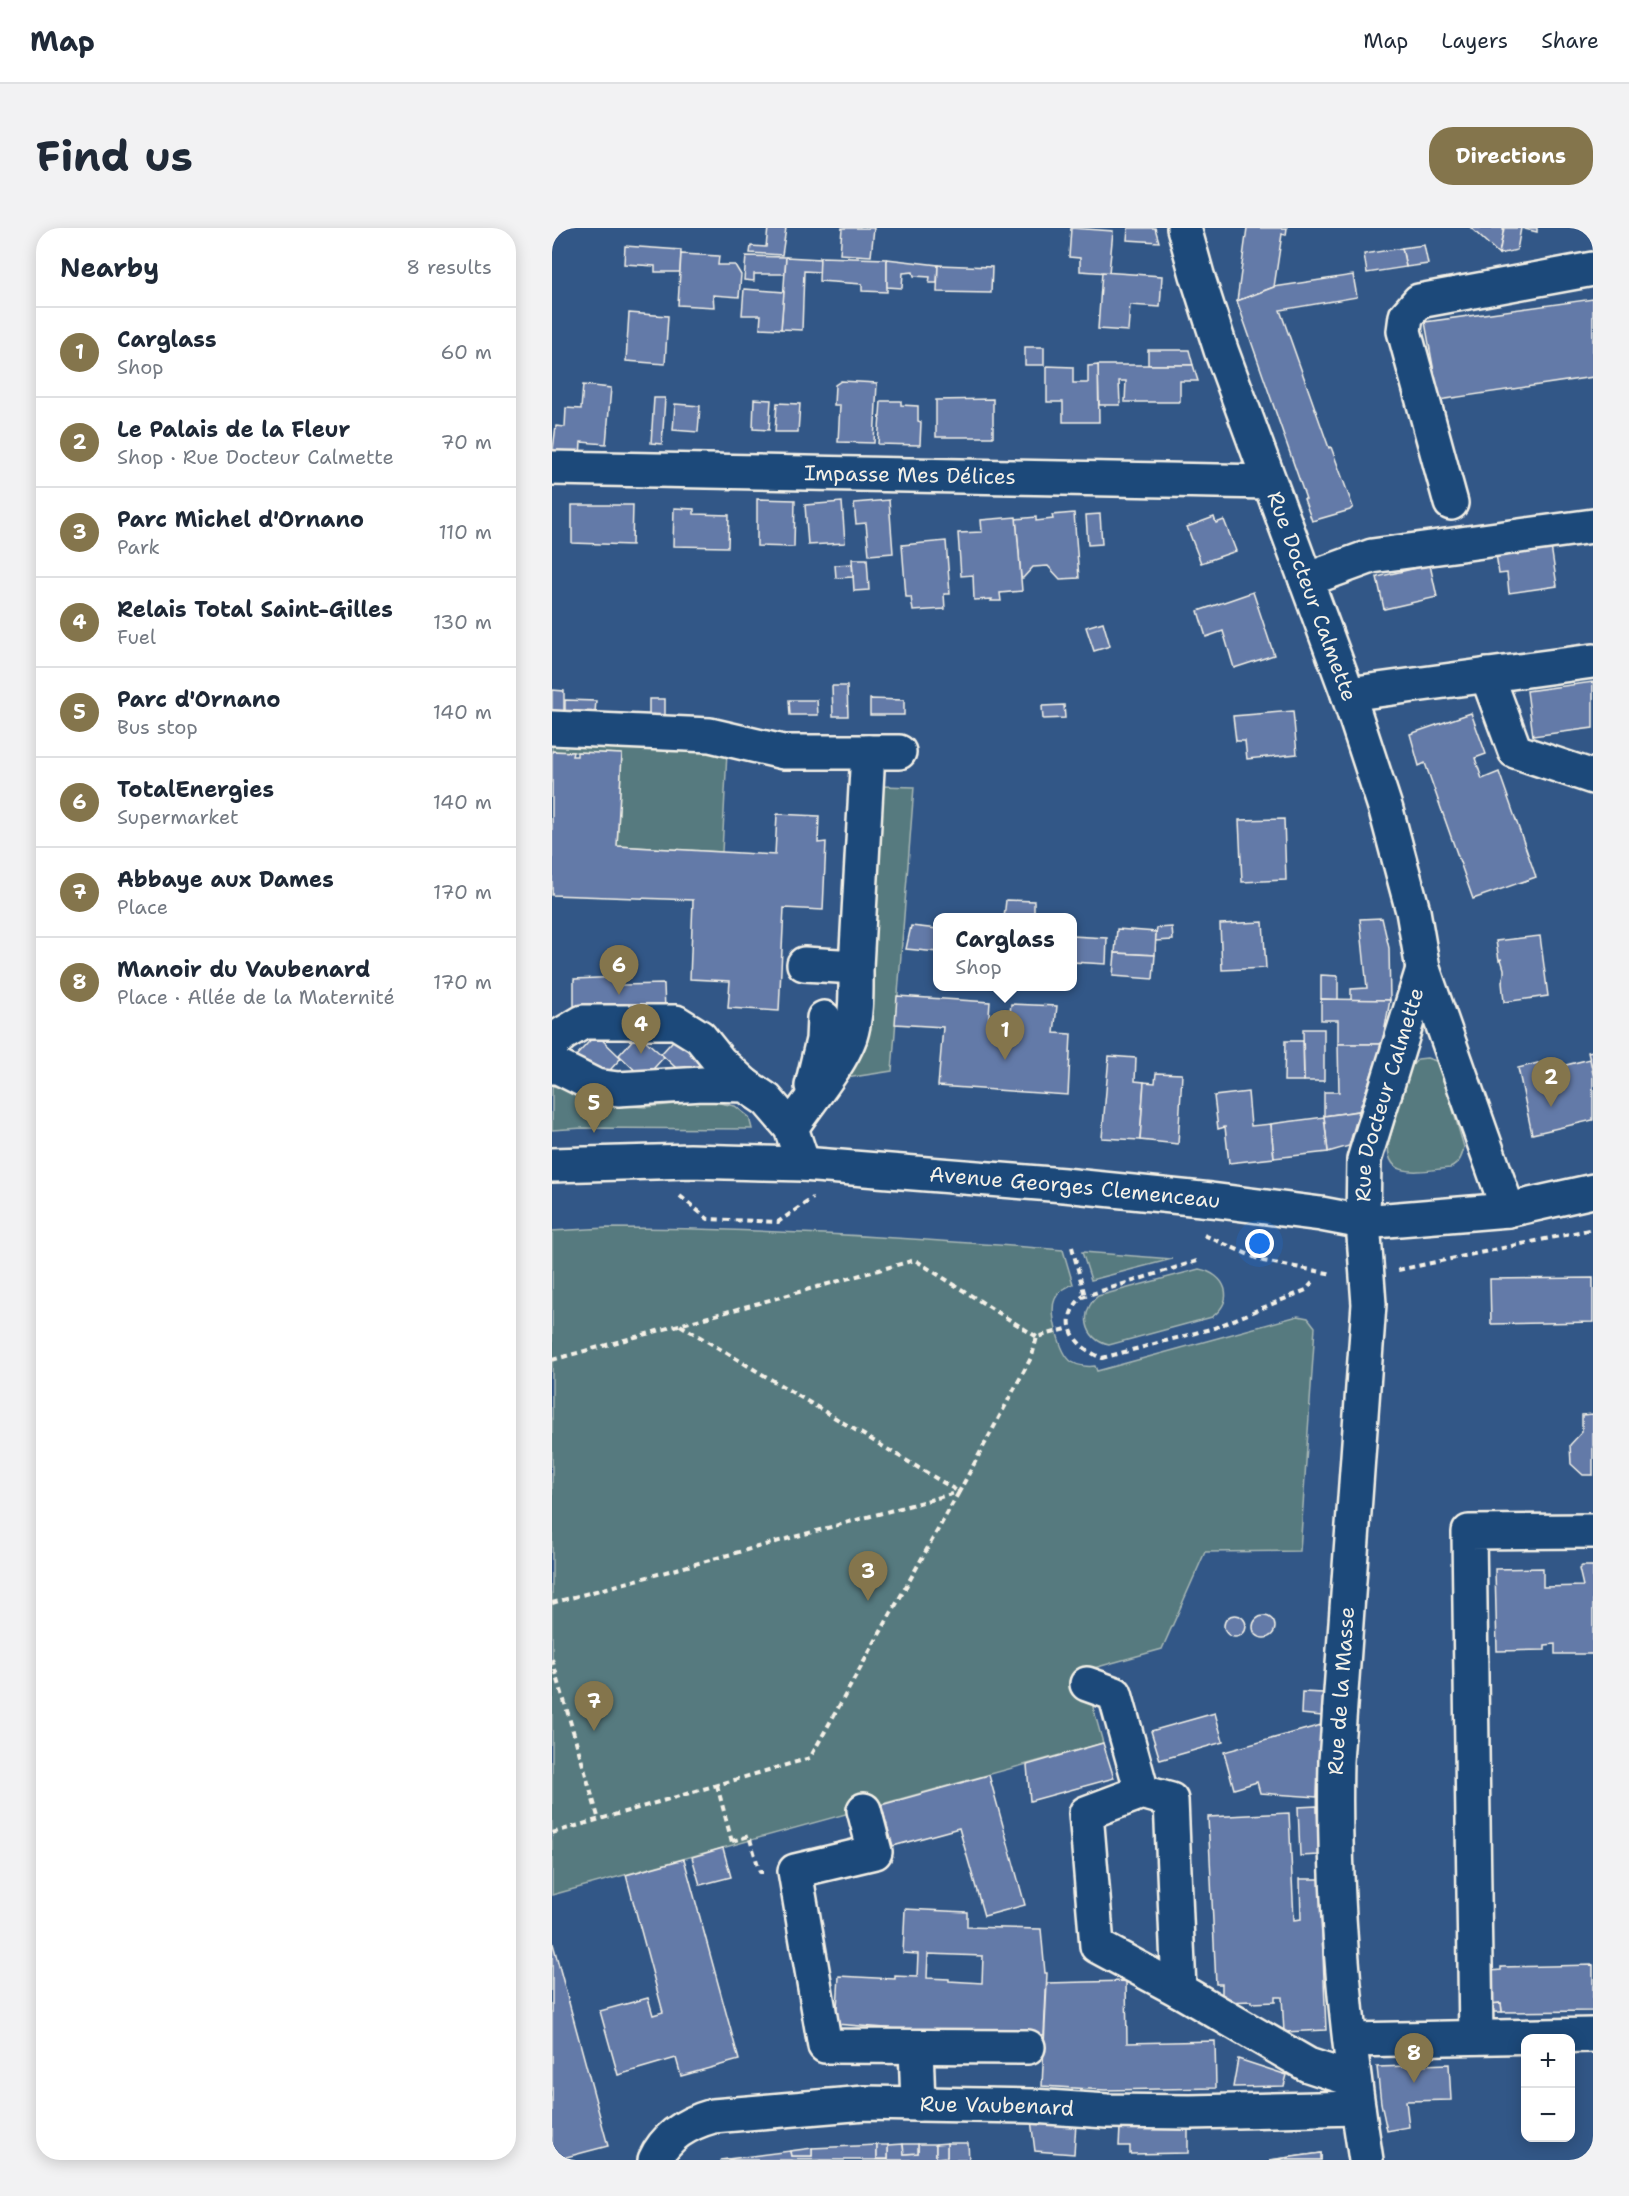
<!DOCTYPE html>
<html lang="en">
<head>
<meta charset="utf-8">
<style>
	body { margin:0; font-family:"Shantell Sans",sans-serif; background:#f2f2f3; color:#1f2937 }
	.controls { position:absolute; right:18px; bottom:18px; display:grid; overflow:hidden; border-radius:12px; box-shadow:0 3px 15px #0003 }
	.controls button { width:54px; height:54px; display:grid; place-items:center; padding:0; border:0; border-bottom:2px solid #e0e1e3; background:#fff; color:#1f2937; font:30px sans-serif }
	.you { position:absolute; left:708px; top:1016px; width:21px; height:21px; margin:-15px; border:4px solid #fff; border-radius:50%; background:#1a73e8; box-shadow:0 0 0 9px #1a73e833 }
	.badge { display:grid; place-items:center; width:39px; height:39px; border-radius:50%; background:#84754c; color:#fff; font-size:20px; font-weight:700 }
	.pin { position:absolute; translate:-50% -50px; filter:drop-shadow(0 2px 3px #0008) }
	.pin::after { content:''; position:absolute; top:32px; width:21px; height:18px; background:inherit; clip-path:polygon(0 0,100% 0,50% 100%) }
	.popup { position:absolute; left:381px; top:685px; width:144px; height:78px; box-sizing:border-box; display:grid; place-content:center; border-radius:12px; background:#fff; filter:drop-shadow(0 2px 4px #0005); font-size:20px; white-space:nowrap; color:#747a83 }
	.popup b { font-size:22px; color:#1f2937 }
	.popup::after { content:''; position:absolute; left:50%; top:100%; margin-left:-12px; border:12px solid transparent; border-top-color:#fff }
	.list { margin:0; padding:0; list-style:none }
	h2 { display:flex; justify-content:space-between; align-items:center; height:78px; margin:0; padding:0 24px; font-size:26px }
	h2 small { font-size:20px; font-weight:400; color:#747a83 }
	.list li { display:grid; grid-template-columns:39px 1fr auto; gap:18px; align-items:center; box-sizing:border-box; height:90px; padding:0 24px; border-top:2px solid #e0e1e3 }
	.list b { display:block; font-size:22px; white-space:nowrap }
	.list p { margin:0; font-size:20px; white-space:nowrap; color:#747a83 }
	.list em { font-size:20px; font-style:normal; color:#747a83 }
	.map { position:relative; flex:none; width:1041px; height:1932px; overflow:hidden; border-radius:24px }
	header { display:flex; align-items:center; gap:36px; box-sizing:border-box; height:84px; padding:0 30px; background:#fff; border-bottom:2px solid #e0e1e3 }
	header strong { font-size:28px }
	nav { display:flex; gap:33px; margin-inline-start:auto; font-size:21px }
	.intro { display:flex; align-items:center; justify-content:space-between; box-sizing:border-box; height:144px; padding:0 36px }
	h1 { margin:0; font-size:42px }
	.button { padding:15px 27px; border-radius:24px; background:#84754c; color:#fff; font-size:21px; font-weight:700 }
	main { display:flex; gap:36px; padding:0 36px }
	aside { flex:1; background:#fff; border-radius:24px; box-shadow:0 3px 15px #0003 }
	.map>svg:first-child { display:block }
	.green { fill:#577a7f; stroke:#a6b6b4; stroke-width:1.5 }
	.building { fill:#637aa8; stroke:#f4f1e8; stroke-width:1.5; fill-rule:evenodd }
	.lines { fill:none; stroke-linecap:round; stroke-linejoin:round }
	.minor-casing { stroke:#f4f1e8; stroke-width:38 }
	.major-casing { stroke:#f4f1e8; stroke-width:38 }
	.path { stroke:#f4f1e8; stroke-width:4; stroke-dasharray:6 4.5; stroke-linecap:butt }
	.minor { stroke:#1f4a7a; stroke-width:33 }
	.major { stroke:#1f4a7a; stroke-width:33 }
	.labels { text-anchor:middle; stroke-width:4.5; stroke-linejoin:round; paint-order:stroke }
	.street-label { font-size:21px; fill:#f4f1e8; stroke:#1f4a7a }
</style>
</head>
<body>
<header>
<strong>Map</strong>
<nav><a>Map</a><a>Layers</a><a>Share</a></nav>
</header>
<div class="intro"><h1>Find us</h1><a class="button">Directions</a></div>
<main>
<aside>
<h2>Nearby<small>8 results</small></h2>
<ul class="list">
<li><span class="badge">1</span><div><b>Carglass</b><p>Shop</p></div><em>60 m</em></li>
<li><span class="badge">2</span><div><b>Le Palais de la Fleur</b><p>Shop · Rue Docteur Calmette</p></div><em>70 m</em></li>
<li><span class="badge">3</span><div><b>Parc Michel d'Ornano</b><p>Park</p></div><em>110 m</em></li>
<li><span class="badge">4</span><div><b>Relais Total Saint-Gilles</b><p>Fuel</p></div><em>130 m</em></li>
<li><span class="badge">5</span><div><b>Parc d'Ornano</b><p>Bus stop</p></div><em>140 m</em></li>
<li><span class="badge">6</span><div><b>TotalEnergies</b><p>Supermarket</p></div><em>140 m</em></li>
<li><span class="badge">7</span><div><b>Abbaye aux Dames</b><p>Place</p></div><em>170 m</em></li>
<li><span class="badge">8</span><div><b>Manoir du Vaubenard</b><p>Place · Allée de la Maternité</p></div><em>170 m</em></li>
</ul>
</aside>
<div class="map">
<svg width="1041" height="1932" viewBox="0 0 1041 1932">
	<rect width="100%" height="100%" fill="#325787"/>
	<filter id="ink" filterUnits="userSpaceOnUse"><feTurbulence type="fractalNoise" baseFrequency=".0167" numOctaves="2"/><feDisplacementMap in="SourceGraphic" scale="12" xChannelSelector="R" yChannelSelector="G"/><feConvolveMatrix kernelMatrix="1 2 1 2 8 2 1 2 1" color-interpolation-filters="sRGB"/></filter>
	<g filter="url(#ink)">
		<g class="green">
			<polygon points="0,513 175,524 170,624 65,618 70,526 0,523"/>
			<polygon points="329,558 362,559 340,843 294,850 317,801 320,785"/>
			<path d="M875 830 884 833 889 841 912 919C910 929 907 936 898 940 871 942 831 954 837 913L857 841 866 831Z"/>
			<polygon points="0,858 24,861 56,877 93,879 157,873 183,878 197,889 200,901 31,900 0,902"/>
			<path d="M55 1000C208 1000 359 1010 511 1022L521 1056C514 1060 506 1063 503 1071 497 1084 508 1126 520 1134 526 1138 536 1139 543 1138L545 1143 746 1088 756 1090 763 1099 748 1323 653 1324 610 1421 531 1443 551 1515 0 1667V1003Z"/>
			<polygon points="530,1024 531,1024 620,1031 539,1052"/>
			<path d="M647 1041C674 1046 684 1072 660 1089L557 1117C532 1112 527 1083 546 1068Z"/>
		</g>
		<g class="building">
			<polygon points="216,0 234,0 230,27 198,25 199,18 214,19"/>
			<polygon points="290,0 322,0 319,28 288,26"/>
			<polygon points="519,0 561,3 557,45 528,43 528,30 517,29"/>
			<polygon points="576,0 603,0 607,14 575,12"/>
			<polygon points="695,0 735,0 734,7 730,6 722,59 685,73"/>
			<polygon points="919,0 952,0 947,26"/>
			<polygon points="952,0 969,0 965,22 947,26"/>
			<polygon points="969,0 985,0 985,4"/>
			<polygon points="872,17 876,36 854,39 850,20"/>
			<polygon points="73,18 129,22 128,44 103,44 103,38 72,36"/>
			<polygon points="850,20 854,39 815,45 812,26"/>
			<polygon points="129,26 167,28 166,37 183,37 189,47 187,69 161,67 162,79 126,77"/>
			<polygon points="194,28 234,29 233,46 202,46 202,53 192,52"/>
			<polygon points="234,29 268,31 268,44 252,43 250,102 229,101"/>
			<polygon points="268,29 335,31 335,64 310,63 310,56 267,53"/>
			<polygon points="335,31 386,37 385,55 377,55 378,49 362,48 361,44 351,45 350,60 335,59"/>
			<polygon points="386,37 440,39 439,65 385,64"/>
			<polygon points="550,44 610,48 608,79 578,77 576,103 546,101"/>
			<polygon points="801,47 805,69 728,82 777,220 779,219 801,279 798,282 760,293 752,271 754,271 685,73 722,59"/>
			<polygon points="192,61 232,64 229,101 208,100 209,87 190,87"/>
			<polygon points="1041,71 1041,149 887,172 873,94"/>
			<polygon points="77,85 116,88 113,136 74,133"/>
			<rect x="473" y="119" width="19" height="18"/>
			<polygon points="596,122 637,122 641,137 596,137"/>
			<polygon points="546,137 641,137 646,153 628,153 628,174 573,174 574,153 567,153 568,177 547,177"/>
			<polygon points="546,137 547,194 511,194 511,174 495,174 495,138 521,139 521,155 536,155 536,138"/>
			<polygon points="289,153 325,155 322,215 286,214 288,177 282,177 283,157"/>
			<polygon points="31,157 59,160 54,216 29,214 28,229 0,229 4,198 13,199 14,180 29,181"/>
			<polygon points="102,170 113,170 110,216 99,215"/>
			<polygon points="202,171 219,172 217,202 201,201"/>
			<polygon points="441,171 441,209 384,209 384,172"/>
			<polygon points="329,173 349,173 349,177 366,178 366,193 369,194 368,217 326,216"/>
			<polygon points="225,175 248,176 246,204 223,204"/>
			<polygon points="123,176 148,178 146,204 121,202"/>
			<polygon points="205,271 243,272 242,319 205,318"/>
			<polygon points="337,272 341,325 317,327 314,295 304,296 302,275"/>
			<polygon points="290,274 293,315 256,317 253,277"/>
			<polygon points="20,277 81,277 80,317 20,315"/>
			<polygon points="122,280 142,281 142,286 177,287 176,319 121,318"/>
			<polygon points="522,285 527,350 508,351 496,338 481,339 471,350 469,350 464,291 484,289 484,293 501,291 500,287"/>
			<polygon points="548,286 550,316 536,317 534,287"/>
			<polygon points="464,289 470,363 448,365 449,373 439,373 440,371 422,372 421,347 409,348 406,305 430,304 429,292"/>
			<polygon points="662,289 664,295 672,292 684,323 649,335 635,299"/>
			<polygon points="394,313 398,366 392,366 393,381 361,383 359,369 354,369 350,317"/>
			<polygon points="999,318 1005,358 957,365 955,345 947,346 944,326"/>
			<polygon points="300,331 315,331 317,362 302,363"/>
			<polygon points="300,336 301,349 284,350 283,337"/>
			<polygon points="878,337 885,369 832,381 825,349"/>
			<polygon points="701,364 722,427 682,440 671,403 654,409 646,383"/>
			<polygon points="551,394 558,418 542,423 534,399"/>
			<polygon points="1041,454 1041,500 981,508 975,463"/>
			<polygon points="280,458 295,458 296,488 281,488"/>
			<polygon points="0,462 12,463 12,483 0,482"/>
			<polygon points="97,471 113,471 113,489 97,488"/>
			<polygon points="318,471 352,472 352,487 318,487"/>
			<polygon points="13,472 44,473 43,484 13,483"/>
			<polygon points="237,472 265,472 266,487 238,487"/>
			<polygon points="512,477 513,490 491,491 490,478"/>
			<polygon points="741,483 745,526 695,531 693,513 684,513 681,488"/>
			<polygon points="919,485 934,526 923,530 930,551 947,544 984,649 921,671 873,535 867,538 858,506"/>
			<polygon points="0,523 21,524 20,528 25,528 25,524 70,526 65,618 223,627 225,586 267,588 266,615 274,614 271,682 232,680 227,783 176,780 178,753 138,751 141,672 0,667"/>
			<polygon points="732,591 734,652 690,654 687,592"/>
			<polygon points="454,672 482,673 482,690 452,690"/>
			<polygon points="830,690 837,720 838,772 799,772 799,761 815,760 808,691"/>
			<polygon points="711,694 714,740 670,742 668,696"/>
			<polygon points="359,698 386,701 386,724 354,721"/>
			<polygon points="620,699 621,712 603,713 605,700"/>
			<polygon points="565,701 604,704 603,727 563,725"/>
			<polygon points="520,708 555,710 554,736 520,734"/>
			<polygon points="988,708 996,768 952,774 950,754 952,746 952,741 949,731 947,732 944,713"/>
			<polygon points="563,725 603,727 601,751 561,748"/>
			<polygon points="769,747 786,748 786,772 769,771"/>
			<polygon points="69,749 69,757 112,756 113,783 62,785 62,776 22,778 22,751"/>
			<polygon points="345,768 438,774 436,800 456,802 459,776 505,778 502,805 519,806 516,867 386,858 391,799 343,796"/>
			<polygon points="769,771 838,772 830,816 786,816 786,792 769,792"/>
			<polygon points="751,801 772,801 772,853 752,853"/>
			<polygon points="129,804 155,828 135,850 109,826"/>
			<polygon points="44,806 69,830 49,852 24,828"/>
			<polygon points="86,806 112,829 92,851 67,827"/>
			<polygon points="733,813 751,813 752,853 732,853"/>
			<polygon points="786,816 830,816 807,883 772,888 772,864 787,864"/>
			<polygon points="1041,823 1041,846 1036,824"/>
			<polygon points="557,828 584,830 583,853 592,854 588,912 550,910"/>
			<polygon points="1038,831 1041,846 1041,892 980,906 966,840 986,835 987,838 1009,833 1010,838"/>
			<polygon points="604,845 630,846 626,916 588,912 592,854 603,855"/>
			<polygon points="696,864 699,898 719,896 722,930 677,935 673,899 666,901 662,868"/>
			<polygon points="807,883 797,918 776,924 772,888"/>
			<polygon points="772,889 776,924 722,930 719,896"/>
			<polygon points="1041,1050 1041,1094 939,1096 938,1051"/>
			<polygon points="1041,1186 1041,1247 1031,1247 1019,1236 1018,1217 1030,1204 1030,1187"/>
			<polygon points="1030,1338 1041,1338 1041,1426 1003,1426 1003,1416 993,1417 993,1422 945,1423 943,1341 991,1340 991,1359 1031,1358 1027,1341"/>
			<circle cx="683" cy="1398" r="11"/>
			<circle cx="712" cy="1399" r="11"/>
			<polygon points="750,1464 771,1465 770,1488 749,1486"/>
			<polygon points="663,1485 671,1514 608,1532 599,1503"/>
			<polygon points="769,1497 765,1569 708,1565 705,1554 682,1561 672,1524"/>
			<polygon points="551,1515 562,1550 478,1573 475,1537"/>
			<polygon points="437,1547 473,1677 432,1688 407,1600 341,1618 329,1577"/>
			<polygon points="765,1578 767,1627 748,1628 746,1579"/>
			<polygon points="737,1585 742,1692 749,1691 748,1651 768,1651 774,1802 732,1804 730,1769 723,1769 723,1774 699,1775 699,1773 673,1774 670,1772 670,1756 664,1756 656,1589"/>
			<polygon points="171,1620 179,1649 148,1657 140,1629"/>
			<polygon points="132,1631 187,1832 129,1848 124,1830 66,1847 48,1783 96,1770 101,1787 111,1784 74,1647"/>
			<path d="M353 1681 415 1684V1699L489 1701 493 1745H495L492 1807 394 1802 395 1805 284 1796 287 1748 343 1751V1748L365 1749 366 1726 351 1725ZM376 1726 431 1728 430 1755 397 1753V1751L375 1750Z"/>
			<polygon points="0,1712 56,1918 3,1932 0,1932"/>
			<polygon points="1041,1737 1041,1783 950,1784 949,1775 938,1776 938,1743 949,1742 949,1739"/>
			<polygon points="574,1753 575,1815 663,1813 664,1860 553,1862 490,1858 495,1755"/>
			<polygon points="949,1775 950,1784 938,1784 938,1776"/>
			<polygon points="859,1828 864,1828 869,1832 869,1837 897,1836 899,1872 854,1873 857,1899 835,1903 829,1875 825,1839 856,1838 855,1832"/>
			<polygon points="686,1831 735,1847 732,1858 681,1859"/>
			<polygon points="479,1892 524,1895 522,1926 483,1923"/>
			<polygon points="568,1900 636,1900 636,1925 578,1926 578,1918 567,1918"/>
			<polygon points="395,1915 416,1915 417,1932 168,1932 238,1923 239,1928 260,1928 260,1920 325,1917 325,1931 336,1931 336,1917 351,1916 352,1926 366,1925 366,1916 384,1916 384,1930 395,1929"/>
			<polygon points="395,1915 395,1929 384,1930 384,1916"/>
			<polygon points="351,1916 366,1916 366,1925 352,1926"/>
			<rect x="325" y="1917" width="11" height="14"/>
			<polygon points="260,1920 260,1928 239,1928 238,1923"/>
			<polygon points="769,1925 769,1932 718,1932"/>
			<polygon points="769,1925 769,1932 718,1932"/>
		</g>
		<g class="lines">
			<defs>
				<g id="minor">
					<path id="s1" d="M632 0 645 47 669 122 796 466 834 582 861 683 871 741 956 982"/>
					<path id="s2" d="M0 240 717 254"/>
					<polyline points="899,275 852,103 854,88 867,73 1041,41"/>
					<polyline points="754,352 820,328 1041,298"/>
					<polyline points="935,447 963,523 1041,549"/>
					<polyline points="796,466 1041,433"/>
					<polyline points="0,500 158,507 231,524 347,524"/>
					<polyline points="252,736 304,739 316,524"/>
					<polyline points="0,816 11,806 31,794 124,794 148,809 168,834 193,857"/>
					<polyline points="0,839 6,839 44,858 66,861 151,856 193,857 215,872 239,900 251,936"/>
					<polyline points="260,858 271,812 272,790"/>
					<path d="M239 900C256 874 288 837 298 809 305 787 304 762 304 739"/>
					<polyline points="535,1456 563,1466 590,1564 534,1585 545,1718 627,1762"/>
					<polyline points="590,1564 619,1572 627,1762 756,1837 802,1852"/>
					<polyline points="312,1582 323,1624 243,1643 273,1818 476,1819"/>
					<polyline points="924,1809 917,1304 1041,1303"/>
					<polyline points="798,1812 1041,1807"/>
					<polyline points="364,1819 366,1876"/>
					<path id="s3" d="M103 1932C114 1907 136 1895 161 1888L313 1875 480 1878 555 1883 638 1884 806 1880"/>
					<path id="s4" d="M814 1932C793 1800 781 1667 784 1533L817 1076 811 994 812 932 871 741"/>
				</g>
				<g id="major">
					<path id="s5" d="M0 937 138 933 251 936 512 957 659 972 769 986 811 994 956 982 1041 963"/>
				</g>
			</defs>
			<use href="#minor" class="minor-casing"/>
			<use href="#major" class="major-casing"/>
			<g class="path">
				<polyline points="128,968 156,991 226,994 261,970"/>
				<polyline points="652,1007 711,1033 781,1046"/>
				<polyline points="520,1019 533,1068"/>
				<path d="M645 1033 530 1069C504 1094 523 1119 550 1130L662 1100 754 1062 761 1054"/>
				<polyline points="846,1042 1041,1001"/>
				<polyline points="0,1132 363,1032 485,1109"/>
				<polyline points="0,1375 407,1264 480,1128 485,1109 518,1100"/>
				<polyline points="0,1431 47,1592"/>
				<polyline points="165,1557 181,1618"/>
				<polyline points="0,1605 258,1530 407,1264 128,1097"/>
				<polyline points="180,1613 197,1608 208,1644 211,1644"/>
			</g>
			<use href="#minor" class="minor"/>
			<use href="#major" class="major"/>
		</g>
	</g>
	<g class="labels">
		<g class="street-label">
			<text dy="7" stroke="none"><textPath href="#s2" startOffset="358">Impasse Mes Délices</textPath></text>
			<text dy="7" stroke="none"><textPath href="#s1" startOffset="390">Rue Docteur Calmette</textPath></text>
			<text dy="7" stroke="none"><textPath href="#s4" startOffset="1072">Rue Docteur Calmette</textPath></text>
			<text dy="7" stroke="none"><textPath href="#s5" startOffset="524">Avenue Georges Clemenceau</textPath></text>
			<text dy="7" stroke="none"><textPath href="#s4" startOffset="471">Rue de la Masse</textPath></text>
			<text dy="7" stroke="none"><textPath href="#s3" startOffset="360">Rue Vaubenard</textPath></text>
		</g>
	</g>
</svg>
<div class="controls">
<button>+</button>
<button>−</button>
</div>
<div class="you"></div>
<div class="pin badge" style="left:453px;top:832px">1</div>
<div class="popup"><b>Carglass</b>Shop</div>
<div class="pin badge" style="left:999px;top:879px">2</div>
<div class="pin badge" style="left:316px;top:1373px">3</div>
<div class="pin badge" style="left:89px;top:826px">4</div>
<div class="pin badge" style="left:42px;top:905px">5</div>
<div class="pin badge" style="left:67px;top:767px">6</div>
<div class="pin badge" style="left:42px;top:1503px">7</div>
<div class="pin badge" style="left:862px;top:1855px">8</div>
</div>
</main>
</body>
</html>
